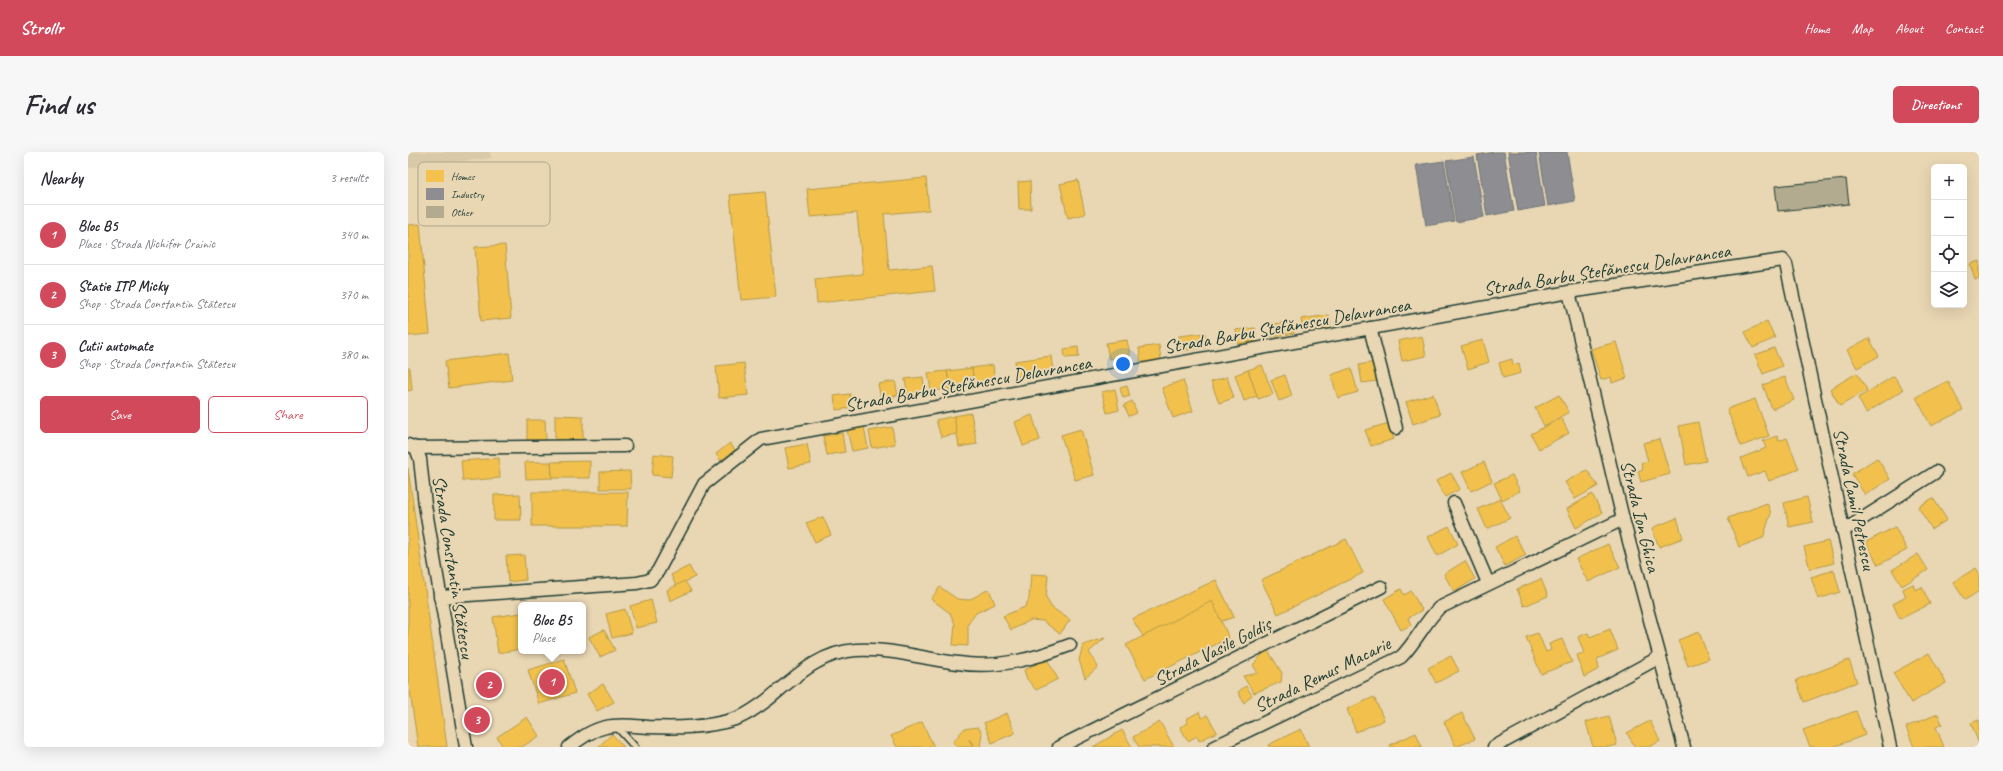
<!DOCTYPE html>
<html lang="en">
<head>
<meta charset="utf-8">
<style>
	body { margin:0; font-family:Caveat,sans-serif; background:#f7f7f7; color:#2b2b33 }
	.controls { position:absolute; right:12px; top:12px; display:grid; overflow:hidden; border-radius:6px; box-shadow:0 4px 16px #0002 }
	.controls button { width:36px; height:36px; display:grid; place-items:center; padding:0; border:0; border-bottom:1px solid #e1e1e2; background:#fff; color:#2b2b33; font:20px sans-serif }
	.you { position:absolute; left:715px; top:212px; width:14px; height:14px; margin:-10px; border:3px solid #fff; border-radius:50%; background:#1a73e8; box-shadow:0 0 0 6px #1a73e833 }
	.badge { display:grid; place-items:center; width:26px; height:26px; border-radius:50%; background:#d1495b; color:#fff; font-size:13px; font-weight:700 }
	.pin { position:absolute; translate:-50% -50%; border:2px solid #fff; box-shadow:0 1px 4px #0006 }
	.popup { position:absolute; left:110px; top:450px; width:68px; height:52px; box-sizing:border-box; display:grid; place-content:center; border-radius:6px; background:#fff; filter:drop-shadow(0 1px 3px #0005); font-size:13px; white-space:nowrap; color:#7c7c81 }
	.popup b { font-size:15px; color:#2b2b33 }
	.popup::after { content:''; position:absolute; left:50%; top:100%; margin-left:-8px; border:8px solid transparent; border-top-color:#fff }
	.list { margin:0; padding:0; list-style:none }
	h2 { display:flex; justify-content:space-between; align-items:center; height:52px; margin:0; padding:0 16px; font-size:17px }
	h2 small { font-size:13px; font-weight:400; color:#7c7c81 }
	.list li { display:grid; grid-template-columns:26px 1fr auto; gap:12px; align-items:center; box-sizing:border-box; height:60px; padding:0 16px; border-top:1px solid #e1e1e2 }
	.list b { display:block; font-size:15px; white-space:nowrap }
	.list p { margin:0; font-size:13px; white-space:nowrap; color:#7c7c81 }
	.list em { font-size:13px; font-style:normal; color:#7c7c81 }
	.actions { display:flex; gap:8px; padding:12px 16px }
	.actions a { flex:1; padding:9px 0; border:1px solid #d1495b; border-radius:6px; text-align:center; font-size:14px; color:#d1495b }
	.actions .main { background:#d1495b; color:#fff }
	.icon { flex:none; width:22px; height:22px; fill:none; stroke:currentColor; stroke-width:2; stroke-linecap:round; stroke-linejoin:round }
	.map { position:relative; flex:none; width:1571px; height:595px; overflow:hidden; border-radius:6px }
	header { display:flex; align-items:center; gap:24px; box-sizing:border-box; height:56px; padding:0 20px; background:#d1495b; color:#fff }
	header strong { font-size:19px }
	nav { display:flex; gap:22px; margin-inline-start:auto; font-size:14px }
	.intro { display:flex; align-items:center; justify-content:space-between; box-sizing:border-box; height:96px; padding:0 24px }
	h1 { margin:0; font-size:28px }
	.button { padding:10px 18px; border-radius:6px; background:#d1495b; color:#fff; font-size:14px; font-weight:700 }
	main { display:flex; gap:24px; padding:0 24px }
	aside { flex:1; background:#fff; border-radius:6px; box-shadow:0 4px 16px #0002 }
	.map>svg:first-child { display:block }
	.built { fill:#d8c9a8 }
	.homes { fill:#f2c14e; stroke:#b39946 }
	.industry { fill:#8d8d92; stroke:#6c7576 }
	.building { fill:#b2ab90; stroke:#1f3d34 }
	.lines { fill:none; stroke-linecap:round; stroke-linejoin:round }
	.service-casing { stroke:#1f3d34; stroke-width:9 }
	.minor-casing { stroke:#1f3d34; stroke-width:15 }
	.service { stroke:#e9d6b3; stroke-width:6 }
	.minor { stroke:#e9d6b3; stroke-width:12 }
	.labels { text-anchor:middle; stroke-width:4; stroke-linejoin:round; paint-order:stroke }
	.street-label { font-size:19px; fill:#1f3d34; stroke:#e9d6b3 }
	.key { fill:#e9d6b3; stroke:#aca88d; stroke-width:1 }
	.key-label { font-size:11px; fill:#1f3d34 }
</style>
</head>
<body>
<header>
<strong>Strollr</strong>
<nav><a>Home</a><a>Map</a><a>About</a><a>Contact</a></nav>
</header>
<div class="intro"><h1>Find us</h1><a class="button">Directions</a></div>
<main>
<aside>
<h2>Nearby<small>3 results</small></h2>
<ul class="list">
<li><span class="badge">1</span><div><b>Bloc B5</b><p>Place · Strada Nichifor Crainic</p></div><em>340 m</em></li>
<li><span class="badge">2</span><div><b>Statie ITP Micky</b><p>Shop · Strada Constantin Stătescu</p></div><em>370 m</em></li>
<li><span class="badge">3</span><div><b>Cutii automate</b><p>Shop · Strada Constantin Stătescu</p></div><em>380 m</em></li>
</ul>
<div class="actions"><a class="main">Save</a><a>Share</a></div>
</aside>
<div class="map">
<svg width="1571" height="595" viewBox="0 0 1571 595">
	<rect width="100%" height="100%" fill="#e9d6b3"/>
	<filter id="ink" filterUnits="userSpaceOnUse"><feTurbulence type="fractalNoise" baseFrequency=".025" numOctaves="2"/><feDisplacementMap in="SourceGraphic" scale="8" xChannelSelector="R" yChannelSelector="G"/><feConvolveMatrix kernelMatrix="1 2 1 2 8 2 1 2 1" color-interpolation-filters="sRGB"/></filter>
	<g filter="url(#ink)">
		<polygon class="built" points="0,0 82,0 83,6 0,16"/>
		<g class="homes">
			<polygon points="89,21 93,58 21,65 17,29"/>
			<polygon points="518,26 521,58 476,62 481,118 524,114 527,139 409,151 407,127 455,122 449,61 402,65 399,37"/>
			<polygon points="670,28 677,62 660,66 652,32"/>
			<polygon points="622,29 623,57 611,57 610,30"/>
			<polygon points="357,40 368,145 333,148 322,43"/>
			<polygon points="12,72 22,182 0,184 0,73"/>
			<polygon points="97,93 103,166 73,169 67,95"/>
			<polygon points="1571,109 1571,126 1567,128 1562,112"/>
			<polygon points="921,163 923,176 895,179 893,167"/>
			<polygon points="884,169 886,181 864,185 862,173"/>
			<polygon points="1359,169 1367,186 1345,196 1337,180"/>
			<polygon points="847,176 849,189 830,192 828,178"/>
			<polygon points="797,181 799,195 773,199 771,184"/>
			<polygon points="1014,184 1018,204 994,209 990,189"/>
			<polygon points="1461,186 1471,204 1449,216 1439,198"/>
			<polygon points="719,188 722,203 701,207 698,191"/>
			<polygon points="1075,188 1081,210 1060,217 1053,194"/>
			<polygon points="1208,190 1219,226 1204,231 1203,225 1193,228 1183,197"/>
			<polygon points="751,193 753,208 733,211 731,196"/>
			<polygon points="670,195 671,205 657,206 656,197"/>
			<polygon points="1366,196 1374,214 1355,222 1347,203"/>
			<polygon points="101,201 104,228 41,236 37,209"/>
			<polygon points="643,204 645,219 609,225 607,209"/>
			<polygon points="1104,207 1105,213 1111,211 1113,221 1095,226 1091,211"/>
			<polygon points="967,210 969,229 954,231 951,213"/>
			<polygon points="336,211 340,243 311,246 308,214"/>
			<polygon points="585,213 587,231 566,234 564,216"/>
			<polygon points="854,213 865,242 850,247 840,218"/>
			<polygon points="0,216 2,216 4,238 0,239"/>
			<polygon points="564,216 566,234 542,237 539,219"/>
			<polygon points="943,216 950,240 930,246 923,223"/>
			<polygon points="840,218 849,244 836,249 827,223"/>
			<polygon points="539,219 542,237 523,239 520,221"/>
			<polygon points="1449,221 1459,238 1432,254 1422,237"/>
			<polygon points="877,223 884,244 871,249 863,228"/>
			<polygon points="1486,224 1495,238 1458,261 1450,246"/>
			<polygon points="515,225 517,241 500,244 497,227"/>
			<polygon points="819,225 826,246 811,251 803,230"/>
			<polygon points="1377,225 1386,248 1364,257 1355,233"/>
			<polygon points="775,228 785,259 765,266 754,236"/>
			<polygon points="487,229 490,243 473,247 470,232"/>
			<polygon points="1540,229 1555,258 1523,274 1508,245"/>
			<polygon points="719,234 722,244 715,246 712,236"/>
			<polygon points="707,237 711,258 699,261 694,240"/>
			<polygon points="442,242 443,256 428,258 426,244"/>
			<polygon points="1025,242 1032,263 1005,272 998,250"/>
			<polygon points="1151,243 1161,260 1136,274 1127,256"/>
			<polygon points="1347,247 1361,284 1333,294 1319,257"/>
			<polygon points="724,249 729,261 721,264 716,253"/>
			<polygon points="563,261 569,292 551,295 546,264"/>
			<polygon points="147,263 175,264 175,288 147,288"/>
			<polygon points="624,263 632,288 615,294 607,270"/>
			<polygon points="546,264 549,282 533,285 528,268"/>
			<polygon points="1153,266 1161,281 1131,297 1123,282"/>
			<polygon points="119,268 137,268 138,290 119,290"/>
			<polygon points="1290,270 1298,309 1278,313 1271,274"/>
			<polygon points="981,271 986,287 963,294 957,278"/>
			<polygon points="456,275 460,296 444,299 439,278"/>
			<polygon points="484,275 487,292 464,296 461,279"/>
			<polygon points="673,277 686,323 667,328 653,283"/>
			<polygon points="434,281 437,300 419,303 415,284"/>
			<polygon points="1369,284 1371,289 1379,286 1391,317 1361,329 1357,319 1340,325 1333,306 1358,296 1355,289"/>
			<polygon points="1251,287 1262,322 1233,330 1230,319 1235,317 1233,311 1240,309 1235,291"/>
			<polygon points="322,291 327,298 313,309 308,302"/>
			<polygon points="399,292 403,312 381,316 377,296"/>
			<polygon points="246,302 265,304 263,325 244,323"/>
			<polygon points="91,306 92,326 55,329 53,309"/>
			<polygon points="1469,306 1482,327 1457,343 1444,322"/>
			<polygon points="182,309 182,326 144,326 143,310"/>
			<polygon points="117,310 143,310 144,326 118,327"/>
			<polygon points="1076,310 1084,329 1063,339 1054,320"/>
			<polygon points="0,316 39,595 10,595 0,525"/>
			<polygon points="1179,318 1190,334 1167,347 1157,330"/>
			<polygon points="222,319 223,337 192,337 192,320"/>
			<polygon points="1043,321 1052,337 1037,345 1028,329"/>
			<polygon points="1104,323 1112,339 1094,348 1086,331"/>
			<polygon points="124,340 220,340 219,374 124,374"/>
			<polygon points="112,342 113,368 86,368 86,343"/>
			<polygon points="1184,342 1194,361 1168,376 1159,357"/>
			<polygon points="1399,345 1405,370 1381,375 1376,351"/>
			<polygon points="1525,346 1539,368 1524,377 1510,355"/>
			<polygon points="1092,347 1102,366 1079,377 1070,357"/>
			<polygon points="1359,351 1363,361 1355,386 1331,395 1320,366"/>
			<polygon points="415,365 423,383 407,390 398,371"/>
			<polygon points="1269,366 1275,386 1251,395 1244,376"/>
			<polygon points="1041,374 1050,392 1029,404 1020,385"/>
			<polygon points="1487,375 1499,398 1470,413 1458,390"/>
			<polygon points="1107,384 1118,403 1097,414 1087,395"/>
			<polygon points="938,387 955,421 870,462 853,428"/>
			<polygon points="1420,389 1426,411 1402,417 1396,395"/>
			<polygon points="1200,392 1212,415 1180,430 1168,407"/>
			<polygon points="1510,402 1520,418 1494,434 1484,418"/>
			<polygon points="116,403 118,428 100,430 98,404"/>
			<polygon points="1057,409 1067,427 1046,440 1036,422"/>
			<polygon points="281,414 287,425 268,434 263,423"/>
			<polygon points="1568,416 1571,421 1571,439 1557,448 1545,430"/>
			<polygon points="1426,418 1432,440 1410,447 1403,425"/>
			<polygon points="623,422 640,423 638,445 643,455 662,468 652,482 635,469 623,468 603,478 595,464 617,455 621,447"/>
			<polygon points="1133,427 1140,444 1116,454 1109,437"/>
			<polygon points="808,428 826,465 735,496 735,484 724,467"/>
			<polygon points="277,429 283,439 262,449 259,438"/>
			<polygon points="1505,432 1507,438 1514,435 1522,452 1492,467 1485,452 1498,445 1495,437"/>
			<polygon points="532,435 549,447 561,448 581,437 587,452 568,461 560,472 560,494 545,493 547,472 542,461 523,447"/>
			<polygon points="993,437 996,443 1003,439 1014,458 1000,466 1003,473 993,478 976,447"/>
			<polygon points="243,448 249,471 228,476 222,454"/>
			<polygon points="804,449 821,486 737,527 718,493"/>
			<polygon points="217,457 224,481 204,486 198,462"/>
			<polygon points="113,461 113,497 90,501 85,465"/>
			<polygon points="1202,477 1210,498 1189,507 1191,517 1176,525 1169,503 1176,501 1170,485 1180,481 1182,485"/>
			<polygon points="196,478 207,498 192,505 181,485"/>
			<polygon points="1291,480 1301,507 1280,514 1270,488"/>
			<polygon points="1130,481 1138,500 1143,498 1141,492 1154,487 1164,510 1133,522 1118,485"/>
			<polygon points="697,486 681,500 690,515 677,526 671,508 675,493"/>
			<polygon points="859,497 874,521 873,530 846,541 835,524 850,521 845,513"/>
			<polygon points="1521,501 1538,531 1503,551 1485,521"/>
			<polygon points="1043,504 1051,519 1028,531 1020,516"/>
			<polygon points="156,507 167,541 131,552 120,518"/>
			<polygon points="639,507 650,527 628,538 619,527 616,518"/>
			<polygon points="1441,508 1449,530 1396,550 1388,528"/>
			<polygon points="195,532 206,550 189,559 179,542"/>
			<polygon points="838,534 844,543 836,551 830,540"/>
			<polygon points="966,545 976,568 948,580 939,557"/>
			<polygon points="1448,559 1457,583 1425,595 1402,595 1395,578"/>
			<polygon points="791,560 794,566 799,563 809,580 791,589 789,584 780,589 772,575 780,571 778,567"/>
			<polygon points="599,561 607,581 584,591 576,571"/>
			<polygon points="1054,561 1067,587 1048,595 1036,570"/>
			<polygon points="1530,562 1534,572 1528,575 1536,595 1506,595 1498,575"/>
			<polygon points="1201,564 1209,593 1201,595 1185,595 1178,570"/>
			<polygon points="119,565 131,584 114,595 95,595 89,585"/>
			<polygon points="1571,568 1571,592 1563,571"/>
			<polygon points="1242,569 1252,589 1241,595 1227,595 1219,581"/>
			<polygon points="514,570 526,595 489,595 483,584"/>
			<polygon points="752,570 766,595 731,595 725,585"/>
			<polygon points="570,575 574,581 572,595 567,595 561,587 565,595 549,595 545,590 556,577"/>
			<polygon points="893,577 901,595 861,595 860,593"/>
			<polygon points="714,578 724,595 685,595"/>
			<polygon points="1008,581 1014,595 983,595 982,593"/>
			<polygon points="204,582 216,595 190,595"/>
		</g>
		<g class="industry">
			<polygon points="1087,0 1096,0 1106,59 1079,64 1069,3"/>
			<polygon points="1100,0 1128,0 1137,54 1110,59"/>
			<polygon points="1131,0 1159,0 1167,49 1140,54"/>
			<polygon points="1066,5 1076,65 1048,70 1038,9"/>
			<polygon points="1036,9 1046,69 1018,74 1008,13"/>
		</g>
		<polygon class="building" points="1438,27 1441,52 1370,59 1367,34"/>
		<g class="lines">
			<defs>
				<polyline id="service" points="208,574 227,595"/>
				<g id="minor">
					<polyline points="1161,140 1215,367 1276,595"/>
					<polyline points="962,176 988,276"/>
					<polyline points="0,293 8,296 12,307 17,353 58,595"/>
					<polyline points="8,296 217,294"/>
					<polyline points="1046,351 1080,431"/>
					<polyline points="1435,379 1528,320"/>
					<polyline points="32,445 229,431 242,428 250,419 296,332 353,287 1161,140 1375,108 1378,112 1482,595"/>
					<path d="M161 595C172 587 183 578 198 575 211 572 226 574 240 575 269 576 298 576 327 567 338 564 349 555 358 549 385 527 411 500 448 498 483 496 516 507 550 511 589 517 626 507 662 493"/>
					<polyline points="651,595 973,435"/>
					<path d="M806 595 993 505C1008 490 1016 471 1031 456L1215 367"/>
					<polyline points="1086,595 1252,505"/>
				</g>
			</defs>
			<use href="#service" class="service-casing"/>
			<use href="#minor" class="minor-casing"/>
			<use href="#service" class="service"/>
			<use href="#minor" class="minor"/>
		</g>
	</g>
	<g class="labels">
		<g class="street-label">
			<text transform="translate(1199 117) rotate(-9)" y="7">Strada Barbu Ștefănescu Delavrancea</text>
			<text transform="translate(879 173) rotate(-10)" y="7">Strada Barbu Ștefănescu Delavrancea</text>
			<text transform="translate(560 231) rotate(-10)" y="7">Strada Barbu Ștefănescu Delavrancea</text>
			<text transform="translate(1447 347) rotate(78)" y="7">Strada Camil Petrescu</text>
			<text transform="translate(1233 364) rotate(76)" y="7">Strada Ion Ghica</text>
			<text transform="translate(46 415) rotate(81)" y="7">Strada Constantin Stătescu</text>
			<text transform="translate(804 499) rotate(-27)" y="7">Strada Vasile Goldiș</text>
			<text transform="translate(914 522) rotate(-26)" y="7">Strada Remus Macarie</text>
		</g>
	</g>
	<rect x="10" y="10" width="132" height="64" rx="6" class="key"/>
	<rect x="18" y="18" width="18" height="12" fill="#f2c14e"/>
	<rect x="18" y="36" width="18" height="12" fill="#8d8d92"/>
	<rect x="18" y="54" width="18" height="12" fill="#b2ab90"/>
	<g class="key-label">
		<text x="43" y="28">Homes</text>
		<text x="43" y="46">Industry</text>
		<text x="43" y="64">Other</text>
	</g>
</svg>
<div class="controls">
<button>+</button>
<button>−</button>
<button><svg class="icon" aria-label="locate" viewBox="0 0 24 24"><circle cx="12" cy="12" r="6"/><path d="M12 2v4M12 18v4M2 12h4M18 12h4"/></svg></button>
<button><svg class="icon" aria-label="layers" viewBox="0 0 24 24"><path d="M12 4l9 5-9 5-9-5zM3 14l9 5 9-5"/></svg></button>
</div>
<div class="you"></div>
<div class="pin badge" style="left:144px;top:530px">1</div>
<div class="popup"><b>Bloc B5</b>Place</div>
<div class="pin badge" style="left:81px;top:533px">2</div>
<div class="pin badge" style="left:69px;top:568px">3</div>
</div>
</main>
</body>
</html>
